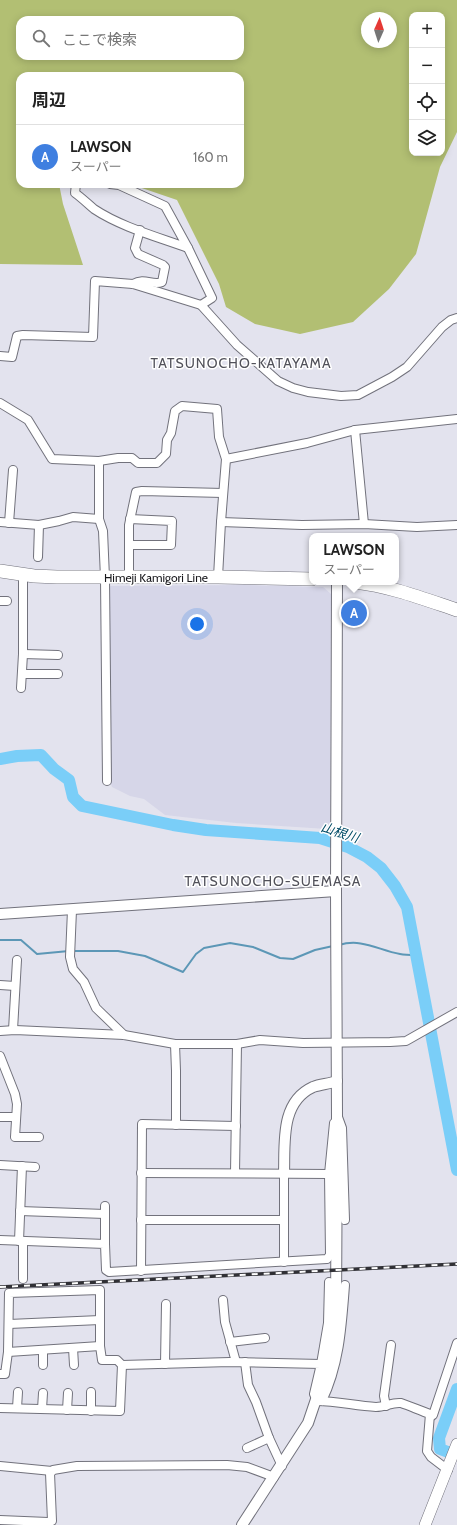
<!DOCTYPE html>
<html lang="ja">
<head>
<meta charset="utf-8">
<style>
	body { margin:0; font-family:Cabin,"Noto Sans JP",sans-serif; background:#f6f6f6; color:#222 }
	.controls { position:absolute; right:12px; top:12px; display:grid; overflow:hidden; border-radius:8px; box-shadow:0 2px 10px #0003 }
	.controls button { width:36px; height:36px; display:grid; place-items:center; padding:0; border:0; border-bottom:1px solid #e0e0e0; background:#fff; color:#222; font:20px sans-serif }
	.compass { position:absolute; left:361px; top:12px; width:36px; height:36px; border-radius:50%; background:#fff; box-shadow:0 2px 10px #0003; rotate:3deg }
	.you { position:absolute; left:197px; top:624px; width:14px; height:14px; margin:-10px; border:3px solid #fff; border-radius:50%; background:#1a73e8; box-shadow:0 0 0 6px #1a73e833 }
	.badge { display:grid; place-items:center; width:26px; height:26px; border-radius:50%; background:#277079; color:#fff; font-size:13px; font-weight:700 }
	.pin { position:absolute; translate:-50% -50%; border:2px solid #fff; box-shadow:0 1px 4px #0006 }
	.popup { position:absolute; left:309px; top:533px; width:90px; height:52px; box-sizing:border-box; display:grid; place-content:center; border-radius:8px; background:#fff; filter:drop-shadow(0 1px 3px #0005); font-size:13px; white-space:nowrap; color:#767676 }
	.popup b { font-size:15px; color:#222 }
	.popup::after { content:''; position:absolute; left:50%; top:100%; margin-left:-8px; border:8px solid transparent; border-top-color:#fff }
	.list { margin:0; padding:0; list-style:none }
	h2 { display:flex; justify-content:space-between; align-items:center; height:52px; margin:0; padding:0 16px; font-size:17px }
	h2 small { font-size:13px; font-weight:400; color:#767676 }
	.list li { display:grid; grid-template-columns:26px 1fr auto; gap:12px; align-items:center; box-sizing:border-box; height:64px; padding:0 16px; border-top:1px solid #e0e0e0 }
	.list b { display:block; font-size:15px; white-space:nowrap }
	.list p { margin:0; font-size:13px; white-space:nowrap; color:#767676 }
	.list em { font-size:13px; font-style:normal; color:#767676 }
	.icon { flex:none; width:22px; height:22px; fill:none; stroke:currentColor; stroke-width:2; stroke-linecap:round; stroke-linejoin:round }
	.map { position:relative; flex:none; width:457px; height:1525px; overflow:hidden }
	.search { position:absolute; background:#fff; box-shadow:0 2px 10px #0003; left:16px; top:16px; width:228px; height:44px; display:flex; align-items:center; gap:10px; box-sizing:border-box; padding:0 14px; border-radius:12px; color:#767676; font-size:15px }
	.panel { position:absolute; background:#fff; box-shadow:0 2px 10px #0003; left:16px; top:72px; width:228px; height:116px; border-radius:12px }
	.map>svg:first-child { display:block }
	.built { fill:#d6d6e8 }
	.forest { fill:#b2bf73; fill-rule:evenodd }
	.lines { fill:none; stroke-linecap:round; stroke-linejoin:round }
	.stream { stroke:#5c97b6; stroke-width:2 }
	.river { stroke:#7acef8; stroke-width:12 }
	.minor-casing { stroke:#72727c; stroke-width:10 }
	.tertiary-casing { stroke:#72727c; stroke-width:12 }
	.secondary-casing { stroke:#72727c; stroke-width:12 }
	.primary-casing { stroke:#72727c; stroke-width:14 }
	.minor { stroke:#fff; stroke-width:8 }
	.tertiary { stroke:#fff; stroke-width:10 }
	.secondary { stroke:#fff; stroke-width:11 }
	.primary { stroke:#fff; stroke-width:13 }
	.rail-casing { stroke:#303035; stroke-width:3.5 }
	.rail { stroke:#fff; stroke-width:2; stroke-dasharray:6; stroke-linecap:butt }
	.labels { text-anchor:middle; stroke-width:3; stroke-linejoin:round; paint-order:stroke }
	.street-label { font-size:12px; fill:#17171b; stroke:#fff }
	.water-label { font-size:13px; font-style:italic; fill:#004b66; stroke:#fff }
	.quarter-label { font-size:14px; letter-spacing:1px; fill:#51515a; stroke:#fff }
</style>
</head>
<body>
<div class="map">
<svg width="457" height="1525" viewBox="0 0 457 1525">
	<rect width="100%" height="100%" fill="#e3e3ee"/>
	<polygon class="built" points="243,585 323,587 331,594 330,826 327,829 236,823 165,815 144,799 130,796 112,787 110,781 109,586"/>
	<path class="forest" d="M0 0H457V132L440 167 416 254 389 289 353 322 300 334 255 324 226 307 219 284 177 200 130 184H240V76H20V184H59L63 204 83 265 0 264ZM412 15H442V153H412ZM367 18H391V42H367ZM20 20H240V56H20Z"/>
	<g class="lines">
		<g class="stream">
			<polyline points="0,940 21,940 37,954 69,951"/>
			<path d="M339 945C362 938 378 950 400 954 405 955 410 955 416 955"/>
			<polyline points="73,951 118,951 145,956 183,972 196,954 204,948 230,943 253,947 280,958 293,959 315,950 333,946"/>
		</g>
		<g class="river">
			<polyline points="0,759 17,756 41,755 54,769 69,780 73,797 82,806 173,825 206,830 320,838 348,847 367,857 381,868 395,886 407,907 457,1170"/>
			<polyline points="448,1452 440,1449 439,1438 457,1389"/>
		</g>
		<defs>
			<g id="minor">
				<path d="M76 184 75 193C82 198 88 204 94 209 121 227 158 237 188 248L165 206 119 185 110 184"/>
				<polyline points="188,248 212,298 201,305"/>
				<path d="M133 284C145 277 152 286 162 282L165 267 163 265 138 254 135 248 140 230"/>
				<polyline points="0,356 12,357 17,336 23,335 93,337 95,281 133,284 201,305 237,345 278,381 293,388 308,392 341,396 358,395 392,377 407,367 442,327 451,320 457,318"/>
				<polyline points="0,403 28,420 52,459 99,461 118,458 132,458 138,463 157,463 166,454 167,440 171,433 175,411 182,406 217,409 219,437 226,459 221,522 218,577"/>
				<polyline points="355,430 364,524"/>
				<polyline points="226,459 307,443 355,430 457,419"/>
				<polyline points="99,461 99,519 103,531 105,578 107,781"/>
				<polyline points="0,522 39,525 59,521 73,517 99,519"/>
				<polyline points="221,522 302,525 364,524 417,527 457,525"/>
				<polyline points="9,523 13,470"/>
				<polyline points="129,545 171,545 172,521 130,519"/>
				<polyline points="38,557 39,525"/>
				<polyline points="129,578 129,525 136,492 142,491 223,493"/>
				<polyline points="0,601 7,601"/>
				<polyline points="23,654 58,655"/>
				<polyline points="23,674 58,674"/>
				<polyline points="21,688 23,654 23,574"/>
				<polyline points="72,910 70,957 73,969 84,982 96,1008 124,1035"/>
				<polyline points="0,985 15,986"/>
				<polyline points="13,1030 17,960"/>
				<polyline points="0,1031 15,1030 124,1035 175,1044 237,1044 260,1040 303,1043 390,1042 406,1041 457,1012"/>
				<polyline points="175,1044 176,1071 176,1125"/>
				<polyline points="0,1056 15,1094 17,1104 15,1137 39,1137"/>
				<polyline points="0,1117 16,1117"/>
				<polyline points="338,1117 342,1128 345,1220"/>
				<polyline points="0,1165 35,1167"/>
				<polyline points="141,1173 329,1174 334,1123"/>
				<polyline points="235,1173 237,1044"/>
				<polyline points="284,1173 284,1262"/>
				<polyline points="20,1211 105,1214"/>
				<polyline points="141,1220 284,1220"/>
				<polyline points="0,1240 105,1244 106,1270 109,1272 327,1259 330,1255 329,1174"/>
				<polyline points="19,1241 22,1166"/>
				<polyline points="105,1244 105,1206"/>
				<polyline points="141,1271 142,1124 236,1126"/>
				<polyline points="23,1279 23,1241"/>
				<polyline points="223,1300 225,1322 236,1362"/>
				<polyline points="9,1324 100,1320"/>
				<polyline points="230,1342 265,1338"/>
				<polyline points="73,1348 74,1365"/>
				<polyline points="43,1350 43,1365"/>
				<polyline points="8,1352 100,1346"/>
				<polyline points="245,1362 248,1385 256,1402 269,1438 282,1466"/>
				<polyline points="165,1364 166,1304"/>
				<polyline points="321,1364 328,1323 329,1282"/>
				<path d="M0 1374H5L8 1352 9 1293 100 1290V1346L102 1360H117L122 1365 230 1362 321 1364 314 1394 317 1401C337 1401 356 1406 376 1407 385 1407 392 1402 401 1403 410 1406 421 1411 430 1414L427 1451 431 1457 448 1470"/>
				<path d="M322 1401C340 1364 342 1324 345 1285"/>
				<polyline points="386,1406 384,1396 391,1345"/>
				<polyline points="0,1408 120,1411 122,1365"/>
				<polyline points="17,1408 18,1392"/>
				<polyline points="42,1409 43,1393"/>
				<polyline points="67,1410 68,1393"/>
				<polyline points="91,1411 91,1392"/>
				<polyline points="430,1417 433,1415 457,1343"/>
				<polyline points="247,1448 269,1438"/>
				<polyline points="0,1466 52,1471"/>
				<polyline points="0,1520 48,1522 52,1521 50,1473 53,1470 77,1466 227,1465 247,1467 274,1477"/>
			</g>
			<g id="tertiary">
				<polyline points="0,914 336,891"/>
				<path d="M284 1173C285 1143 280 1102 313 1087 321 1084 329 1084 337 1081"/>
				<polyline points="242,1525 308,1423 328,1364 336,1314 337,1115 336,891 337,582"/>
			</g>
			<polyline id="secondary" points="425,1525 457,1444"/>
			<g id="primary">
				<polyline points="0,571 34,576 57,577 218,577 312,579"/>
				<path d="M355 582C390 586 424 599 457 610"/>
			</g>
		</defs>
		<use href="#minor" class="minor-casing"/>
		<use href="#tertiary" class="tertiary-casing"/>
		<use href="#secondary" class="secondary-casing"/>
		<use href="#primary" class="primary-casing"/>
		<use href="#minor" class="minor"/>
		<use href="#tertiary" class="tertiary"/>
		<use href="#secondary" class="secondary"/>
		<use href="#primary" class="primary"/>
		<defs>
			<polyline id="rail" points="0,1287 457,1264"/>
		</defs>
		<use href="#rail" class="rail-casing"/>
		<use href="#rail" class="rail"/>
	</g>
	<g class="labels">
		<g class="street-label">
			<text x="156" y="582">Himeji Kamigori Line</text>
		</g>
		<g class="water-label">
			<text transform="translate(340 832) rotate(18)" y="5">山根川</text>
		</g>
		<g class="quarter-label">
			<text x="241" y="368">TATSUNOCHO-KATAYAMA</text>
			<text x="273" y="886">TATSUNOCHO-SUEMASA</text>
		</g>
	</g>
</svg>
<div class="controls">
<button>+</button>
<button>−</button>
<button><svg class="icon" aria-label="locate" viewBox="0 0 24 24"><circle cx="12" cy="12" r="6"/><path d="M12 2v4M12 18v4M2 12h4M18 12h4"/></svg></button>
<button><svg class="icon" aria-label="layers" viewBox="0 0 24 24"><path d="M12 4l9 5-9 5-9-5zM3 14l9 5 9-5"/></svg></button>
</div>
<svg class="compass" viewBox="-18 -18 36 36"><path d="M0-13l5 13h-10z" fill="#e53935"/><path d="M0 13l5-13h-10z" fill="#767676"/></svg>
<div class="you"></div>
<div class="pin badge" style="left:354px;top:613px;background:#3f7fe0">A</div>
<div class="popup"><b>LAWSON</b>スーパー</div>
<div class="search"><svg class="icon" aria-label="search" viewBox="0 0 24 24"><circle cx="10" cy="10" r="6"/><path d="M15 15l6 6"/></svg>ここで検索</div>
<section class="panel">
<h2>周辺<small></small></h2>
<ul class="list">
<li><span class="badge" style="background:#3f7fe0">A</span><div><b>LAWSON</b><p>スーパー</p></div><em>160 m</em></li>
</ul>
</section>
</div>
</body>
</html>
